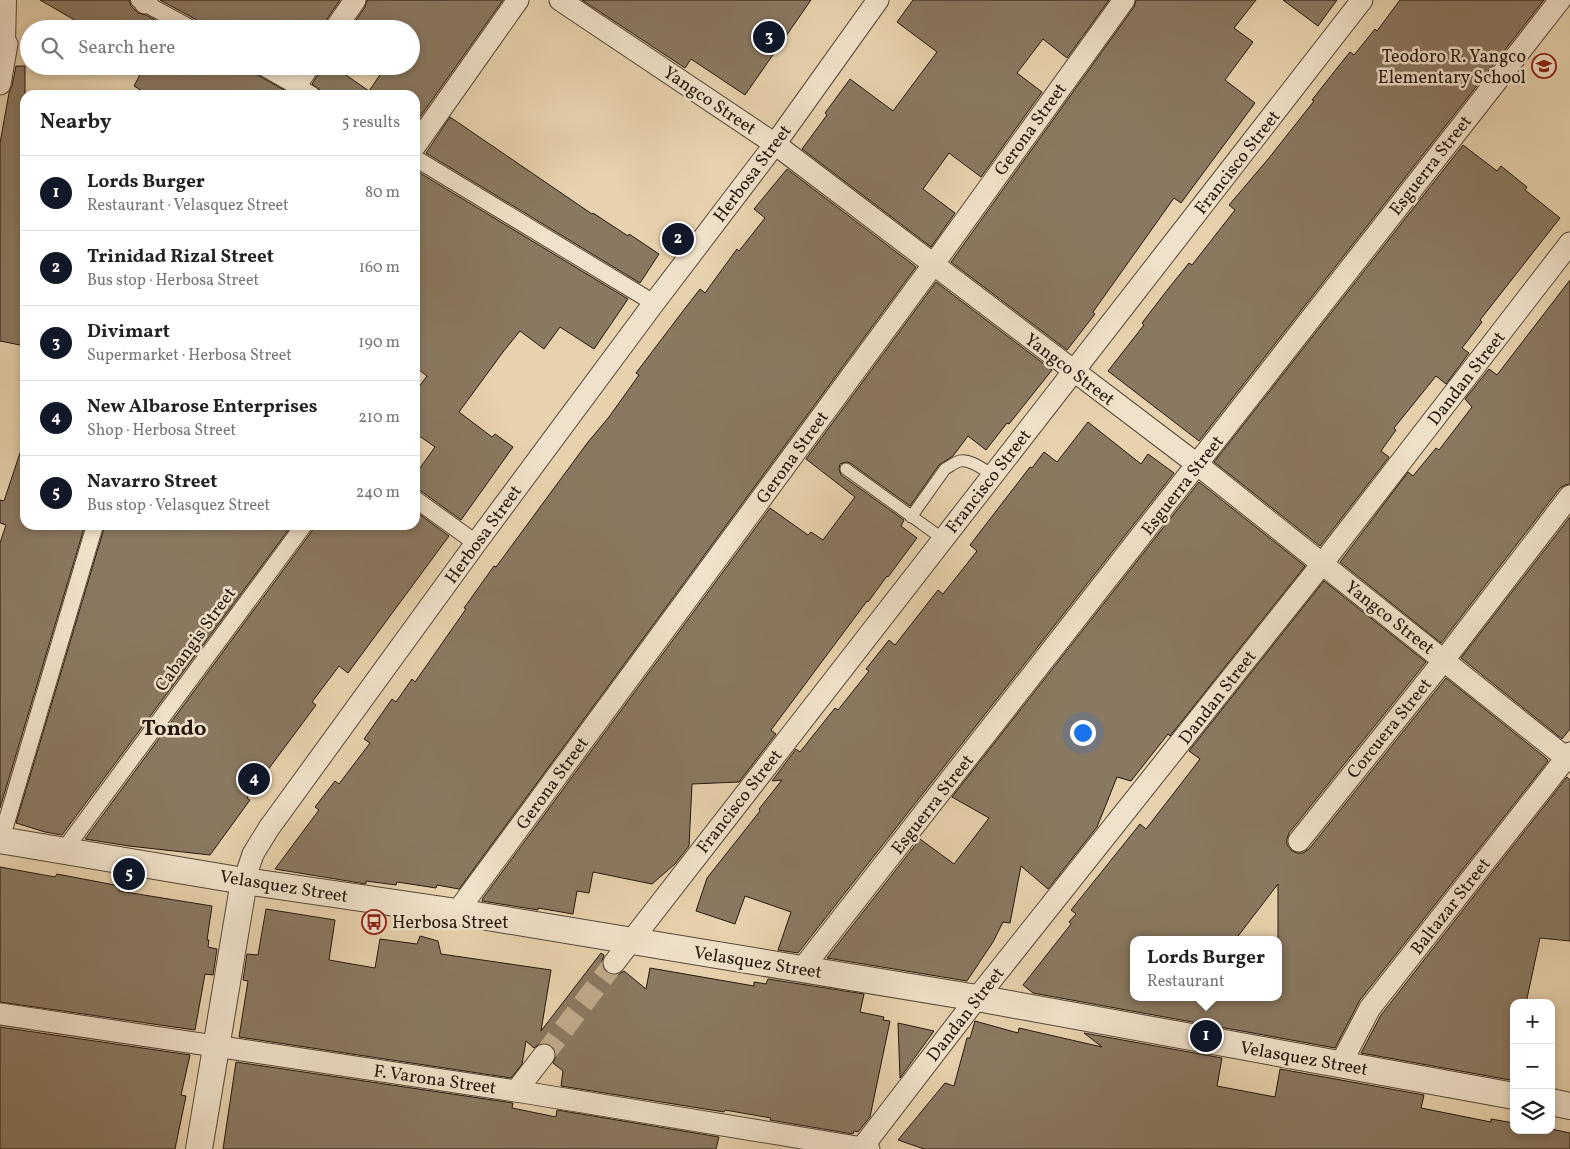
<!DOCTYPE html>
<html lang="en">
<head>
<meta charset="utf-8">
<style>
	body { margin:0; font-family:Vollkorn,serif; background:#f6f6f6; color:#222 }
	.controls { position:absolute; right:15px; bottom:15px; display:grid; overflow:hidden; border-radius:10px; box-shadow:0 2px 8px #0003 }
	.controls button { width:45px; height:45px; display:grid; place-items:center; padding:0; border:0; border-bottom:1px solid #e0e0e0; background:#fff; color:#222; font:25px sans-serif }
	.you { position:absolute; left:1082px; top:732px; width:18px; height:18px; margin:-12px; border:4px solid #fff; border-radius:50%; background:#1a73e8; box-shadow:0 0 0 8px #1a73e833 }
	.badge { display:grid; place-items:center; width:32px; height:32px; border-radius:50%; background:#111827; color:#fff; font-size:16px; font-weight:700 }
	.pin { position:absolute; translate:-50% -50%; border:2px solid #fff; box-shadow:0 1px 5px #0006 }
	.popup { position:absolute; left:1130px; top:936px; width:152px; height:65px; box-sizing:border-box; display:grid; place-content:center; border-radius:10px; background:#fff; filter:drop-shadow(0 1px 4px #0005); font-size:16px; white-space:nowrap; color:#767676 }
	.popup b { font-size:19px; color:#222 }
	.popup::after { content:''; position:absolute; left:50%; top:100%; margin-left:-10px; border:10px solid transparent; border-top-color:#fff }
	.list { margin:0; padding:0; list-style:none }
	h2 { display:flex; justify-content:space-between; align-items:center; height:65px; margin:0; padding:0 20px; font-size:21px }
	h2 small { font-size:16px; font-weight:400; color:#767676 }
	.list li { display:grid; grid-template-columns:32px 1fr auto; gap:15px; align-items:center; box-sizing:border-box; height:75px; padding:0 20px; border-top:1px solid #e0e0e0 }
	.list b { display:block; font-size:19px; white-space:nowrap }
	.list p { margin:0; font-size:16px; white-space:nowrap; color:#767676 }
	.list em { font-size:16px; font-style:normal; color:#767676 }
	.icon { flex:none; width:28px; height:28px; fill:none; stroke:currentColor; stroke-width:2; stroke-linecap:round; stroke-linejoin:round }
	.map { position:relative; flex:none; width:1570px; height:1149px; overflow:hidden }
	.search { position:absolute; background:#fff; box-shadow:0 2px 8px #0003; left:20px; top:20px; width:400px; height:55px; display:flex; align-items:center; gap:12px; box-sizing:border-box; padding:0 18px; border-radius:28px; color:#767676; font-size:19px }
	.panel { position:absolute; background:#fff; box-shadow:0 2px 8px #0003; left:20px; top:90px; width:400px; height:440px; border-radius:15px }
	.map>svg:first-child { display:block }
	.building { fill:#8a7961; stroke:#24180e; fill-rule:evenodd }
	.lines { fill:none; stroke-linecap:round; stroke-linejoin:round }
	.minor-tunnel { stroke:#c1ad8d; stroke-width:21; stroke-dasharray:21 11; stroke-linecap:butt }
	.service-casing { stroke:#554636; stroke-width:13 }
	.pedestrian-casing { stroke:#554636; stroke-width:18 }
	.minor-casing { stroke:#554636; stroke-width:23 }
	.tertiary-casing { stroke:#554636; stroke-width:28 }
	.service { stroke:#f0e2ca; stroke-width:11 }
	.pedestrian { stroke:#f0e2ca; stroke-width:16 }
	.minor { stroke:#f0e2ca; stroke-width:21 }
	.tertiary { stroke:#f0e2ca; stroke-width:26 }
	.labels { text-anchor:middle; stroke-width:5; stroke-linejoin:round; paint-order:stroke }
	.poi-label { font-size:18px; fill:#24180e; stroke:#f0e2ca; text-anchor:end }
	.street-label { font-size:18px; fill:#24180e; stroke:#f0e2ca }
	.district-label { font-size:22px; font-weight:bold; fill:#24180e; stroke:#f0e2ca }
</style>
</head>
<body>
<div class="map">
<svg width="1570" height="1149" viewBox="0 0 1570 1149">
	<rect width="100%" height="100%" fill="#e8d2ad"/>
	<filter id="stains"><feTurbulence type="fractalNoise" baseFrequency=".004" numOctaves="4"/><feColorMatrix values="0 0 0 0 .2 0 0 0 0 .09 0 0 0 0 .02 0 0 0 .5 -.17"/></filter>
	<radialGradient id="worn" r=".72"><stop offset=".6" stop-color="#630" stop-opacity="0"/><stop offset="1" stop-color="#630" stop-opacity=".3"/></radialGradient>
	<g class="building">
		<polygon points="40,0 129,0 131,6 138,13 146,15 171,29 78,29 75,27 78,22"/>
		<polygon points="160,0 340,0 325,22 323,29 202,29 201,24 197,20"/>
		<polygon points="367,0 503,0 415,124 415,95 322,95 320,90 312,84 319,73 321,66 333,66 369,91 386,66 411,66 412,29 350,29 365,7"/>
		<polygon points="582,0 811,0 745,95 691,59 685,68"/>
		<polygon points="913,0 1109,0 1067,58 1043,39 1017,73 1042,92 981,177 949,153 923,189 955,213 931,247 802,149 827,115 825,113 850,79 893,111 937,52 897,22"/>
		<polygon points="1136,0 1256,0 1234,28 1253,42 1225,80 1255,103 1181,203 1174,198 1093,312 1095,314 1067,350 951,262 1134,7"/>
		<polygon points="1283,0 1337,0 1318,26"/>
		<polygon points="1400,0 1544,0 1199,441 1108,371 1144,325 1142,323 1168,289 1189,263 1192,265 1235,210 1229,205 1269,158 1314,101 1312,100 1330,77 1350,52 1354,55 1375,29 1377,31"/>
		<polygon points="16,66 25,66 25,346 0,341 0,143 9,93 12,86"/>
		<polygon points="143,66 251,66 256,74 286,91 289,95 149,95 134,86 144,67"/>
		<polygon points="450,117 592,214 593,213 628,236 629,234 659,254 640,283 426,153"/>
		<polygon points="1463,145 1497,171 1501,166 1527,187 1525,190 1560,218 1480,320 1482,322 1462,348 1469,353 1446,384 1436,376 1394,428 1396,430 1381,451 1389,457 1320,546 1214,462"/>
		<polygon points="787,169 916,267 459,889 437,885 436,888 397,882 396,885 366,881 366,884 275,869 319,810 315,807 335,781 339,784 370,743 364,739 392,699 396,702 412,679 415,682 466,609 464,608 494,566 496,567 588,442 609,417 639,375 636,373 683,311 700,289 705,293 737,249 739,251 765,218 754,209"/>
		<polygon points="415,170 628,299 594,349 560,327 544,349 520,331 503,352 459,412 492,437 495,434 513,447 461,520 421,491 415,489 415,475 435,447 415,433 415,392 427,376 415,367"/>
		<polygon points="1570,280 1570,484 1565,485 1560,488 1441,643 1340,562 1408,472 1413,476 1436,448 1439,450 1472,407 1465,399 1489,369 1497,375"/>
		<polygon points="936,282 1052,370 1009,424 1007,423 986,450 968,436 953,456 939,465 910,506 850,463 846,462 840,464 839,469 841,475 904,520 901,526 917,538 888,577 887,576 868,602 867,601 771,730 776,734 739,782 692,784 689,846 675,864 652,884 593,872 589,893 577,891 573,914 538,908 538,910 482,901 483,898 770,508 808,535 811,532 823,540 855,497 806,459"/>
		<polygon points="1088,422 1141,464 1148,454 1174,473 798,953 778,950 791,912 745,896 735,924 696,911 707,878 760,811 759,809 782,780 772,781 796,749 800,752 835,708 838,710 869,671 866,669 889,640 895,645 938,590 943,594 977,551 970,545 1030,467 1032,468 1044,452 1057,462"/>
		<polygon points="21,450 25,451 25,525 85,525 0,808 0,543 6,525 0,523 0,500 4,501"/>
		<polygon points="1199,482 1305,566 1170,736 1168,734 1131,781 1117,777 1097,827 1048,889 1021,866 1010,923 1003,922 993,942 967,981 827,958 920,839 954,864 989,818 952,797"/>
		<polygon points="415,511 449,536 348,673 339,666 312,702 316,705 247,798 250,800 210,855 129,846 85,839 312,531 314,525 415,525"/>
		<polygon points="1570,517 1570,729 1562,739 1461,658"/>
		<polygon points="105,525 292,525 62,835 45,832 16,823"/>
		<path d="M1324 581 1426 662 1289 833 1287 839V845L1292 851 1297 853H1303L1309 849 1446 678 1547 759 1548 761 1360 1000 1335 1048 1033 993 1023 985 1071 924 1069 922 1076 914 1071 910 1140 824 1146 829 1187 776 1200 759 1189 751ZM1278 884V997H1134V940H1235Z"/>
		<polygon points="1567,777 1570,780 1570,941 1540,938 1526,1003 1514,1003 1514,1063 1510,1080 1361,1053 1381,1015"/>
		<polygon points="0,867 55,877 57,874 120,886 119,891 212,906 207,940 209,940 208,947 217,949 213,975 205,974 195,1030 0,1002"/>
		<polygon points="266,909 335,920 329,960 375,968 380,939 417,944 420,936 438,941 441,954 551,970 541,1031 601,953 604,955 602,961 602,967 607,973 613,975 618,975 624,971 646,989 650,968 754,986 754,982 766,984 768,979 864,994 860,1012 884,1017 883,1020 890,1021 870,1117 858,1132 854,1131 853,1134 770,1120 771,1118 725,1110 724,1112 561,1086 563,1071 553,1063 556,1056 555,1050 551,1045 545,1043 539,1044 534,1048 526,1041 522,1064 511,1078 239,1037 248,981 243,980 247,954 258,955"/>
		<polygon points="975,1021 1018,1033 1019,1028 1102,1047 1084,1033 1222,1058 1217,1086 1275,1097 1280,1069 1424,1095 1421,1108 1491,1122 1491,1119 1514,1123 1514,1130 1551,1129 1570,1133 1570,1149 924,1149 898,1140 945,1083 954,1086 967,1038 970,1038"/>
		<polygon points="898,1023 934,1031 900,1078"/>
		<polygon points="0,1027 190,1055 181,1095 186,1096 175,1149 0,1149"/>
		<polygon points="236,1062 513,1103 512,1108 556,1117 557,1110 719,1137 716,1149 223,1149"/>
	</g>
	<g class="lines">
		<polyline class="minor-tunnel" points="544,1055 614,963"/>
		<defs>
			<g id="service">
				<polyline points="846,469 943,539"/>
				<path d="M911 517 945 469C949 467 955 462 960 461 971 459 984 470 993 475"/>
			</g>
			<g id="pedestrian">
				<polyline points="139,0 192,29"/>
				<polyline points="7,44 8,0"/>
				<polyline points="261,66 312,95"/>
				<polyline points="415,158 654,303"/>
				<polyline points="415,499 476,543"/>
				<polyline points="1,840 95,525"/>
				<polyline points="64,850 304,525"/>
			</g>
			<g id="minor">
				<polyline points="560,0 775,144 1198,465 1570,761"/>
				<polyline points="145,3 147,0"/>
				<polyline points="335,29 355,0"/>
				<polyline points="0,84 7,44"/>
				<polyline points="296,85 309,66"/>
				<polyline points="415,146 518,0"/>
				<polyline points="1299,841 1444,660 1570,496"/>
				<polyline points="244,881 253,854 269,828 476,543 654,303 775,144 878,0"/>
				<polyline points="457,912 933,265 1124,0"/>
				<polyline points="614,963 1362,0"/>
				<polyline points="802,969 1560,0"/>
				<polyline points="0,1014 516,1091 869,1149"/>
				<polyline points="1340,1065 1370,1008 1570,753"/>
				<polyline points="516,1091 544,1055"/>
				<polyline points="861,1149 977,998 1322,564 1570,243"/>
			</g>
			<g id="tertiary">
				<polyline points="0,840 244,881 457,912 977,998 1514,1096"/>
				<polyline points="1551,1102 1570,1106"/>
				<polyline points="199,1149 244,881"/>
			</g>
		</defs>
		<use href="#service" class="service-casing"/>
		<use href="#pedestrian" class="pedestrian-casing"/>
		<use href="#minor" class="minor-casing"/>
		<use href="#tertiary" class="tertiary-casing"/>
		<use href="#service" class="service"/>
		<use href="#pedestrian" class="pedestrian"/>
		<use href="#minor" class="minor"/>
		<use href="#tertiary" class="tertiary"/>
	</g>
	<defs>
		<symbol id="school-ring" viewBox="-11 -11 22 22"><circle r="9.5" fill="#f0e2ca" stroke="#8f2418" stroke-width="1.5"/><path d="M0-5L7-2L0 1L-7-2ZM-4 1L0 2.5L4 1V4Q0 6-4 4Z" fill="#8f2418"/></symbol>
		<symbol id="bus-ring" viewBox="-11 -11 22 22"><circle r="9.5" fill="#f0e2ca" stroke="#8f2418" stroke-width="1.5"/><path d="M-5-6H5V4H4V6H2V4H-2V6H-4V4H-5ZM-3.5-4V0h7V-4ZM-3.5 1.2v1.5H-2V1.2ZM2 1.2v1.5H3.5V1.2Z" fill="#8f2418"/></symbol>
	</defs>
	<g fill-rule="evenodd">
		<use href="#school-ring" x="1530" y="52" width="28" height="28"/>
		<use href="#bus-ring" x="360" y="908" width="28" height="28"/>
	</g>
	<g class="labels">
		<g class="poi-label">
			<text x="1526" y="62">Teodoro R. Yangco<tspan x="1526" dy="21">Elementary School</tspan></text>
			<text x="392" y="928" text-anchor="start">Herbosa Street</text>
		</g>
		<g class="street-label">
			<text transform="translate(710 100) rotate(34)" y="6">Yangco Street</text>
			<text transform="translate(1030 129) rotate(-54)" y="6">Gerona Street</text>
			<text transform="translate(1237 162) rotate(-52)" y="6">Francisco Street</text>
			<text transform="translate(1430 165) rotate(-52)" y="6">Esguerra Street</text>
			<text transform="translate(752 173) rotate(-53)" y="6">Herbosa Street</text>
			<text transform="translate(1070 369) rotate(37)" y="6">Yangco Street</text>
			<text transform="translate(1466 378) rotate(-52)" y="6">Dandan Street</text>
			<text transform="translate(792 457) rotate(-54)" y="6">Gerona Street</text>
			<text transform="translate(988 481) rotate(-52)" y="6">Francisco Street</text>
			<text transform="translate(1182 485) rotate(-52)" y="6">Esguerra Street</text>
			<text transform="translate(483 534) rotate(-54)" y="6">Herbosa Street</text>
			<text transform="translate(1390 617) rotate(38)" y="6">Yangco Street</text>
			<text transform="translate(195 639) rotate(-54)" y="6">Cabangis Street</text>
			<text transform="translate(1217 697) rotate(-52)" y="6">Dandan Street</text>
			<text transform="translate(1389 728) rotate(-51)" y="6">Corcuera Street</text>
			<text transform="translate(552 783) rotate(-54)" y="6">Gerona Street</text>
			<text transform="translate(739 801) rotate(-52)" y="6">Francisco Street</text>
			<text transform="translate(932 804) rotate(-52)" y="6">Esguerra Street</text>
			<text transform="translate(284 886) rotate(9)" y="6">Velasquez Street</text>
			<text transform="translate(1450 906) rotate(-52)" y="6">Baltazar Street</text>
			<text transform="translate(758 962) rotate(9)" y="6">Velasquez Street</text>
			<text transform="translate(965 1014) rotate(-52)" y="6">Dandan Street</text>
			<text transform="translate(1304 1058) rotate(10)" y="6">Velasquez Street</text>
			<text transform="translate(435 1079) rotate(8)" y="6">F. Varona Street</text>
		</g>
		<g class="district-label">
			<text x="174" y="735">Tondo</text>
		</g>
	</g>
	<rect width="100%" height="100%" filter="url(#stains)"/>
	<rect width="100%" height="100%" fill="url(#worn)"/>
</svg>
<div class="controls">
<button>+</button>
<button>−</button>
<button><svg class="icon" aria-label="layers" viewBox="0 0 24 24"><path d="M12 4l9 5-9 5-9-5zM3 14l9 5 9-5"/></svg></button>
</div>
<div class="you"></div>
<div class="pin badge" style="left:1206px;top:1036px">1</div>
<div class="popup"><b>Lords Burger</b>Restaurant</div>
<div class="pin badge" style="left:678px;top:239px">2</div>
<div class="pin badge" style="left:769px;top:37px">3</div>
<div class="pin badge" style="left:254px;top:779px">4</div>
<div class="pin badge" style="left:129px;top:874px">5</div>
<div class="search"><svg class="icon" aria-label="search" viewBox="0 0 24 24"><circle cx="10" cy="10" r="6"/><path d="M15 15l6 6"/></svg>Search here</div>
<section class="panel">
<h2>Nearby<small>5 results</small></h2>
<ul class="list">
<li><span class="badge">1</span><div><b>Lords Burger</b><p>Restaurant · Velasquez Street</p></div><em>80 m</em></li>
<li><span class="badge">2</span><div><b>Trinidad Rizal Street</b><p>Bus stop · Herbosa Street</p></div><em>160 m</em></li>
<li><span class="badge">3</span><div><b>Divimart</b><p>Supermarket · Herbosa Street</p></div><em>190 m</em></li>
<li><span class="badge">4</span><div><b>New Albarose Enterprises</b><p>Shop · Herbosa Street</p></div><em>210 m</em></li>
<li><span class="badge">5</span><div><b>Navarro Street</b><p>Bus stop · Velasquez Street</p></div><em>240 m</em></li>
</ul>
</section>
</div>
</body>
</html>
